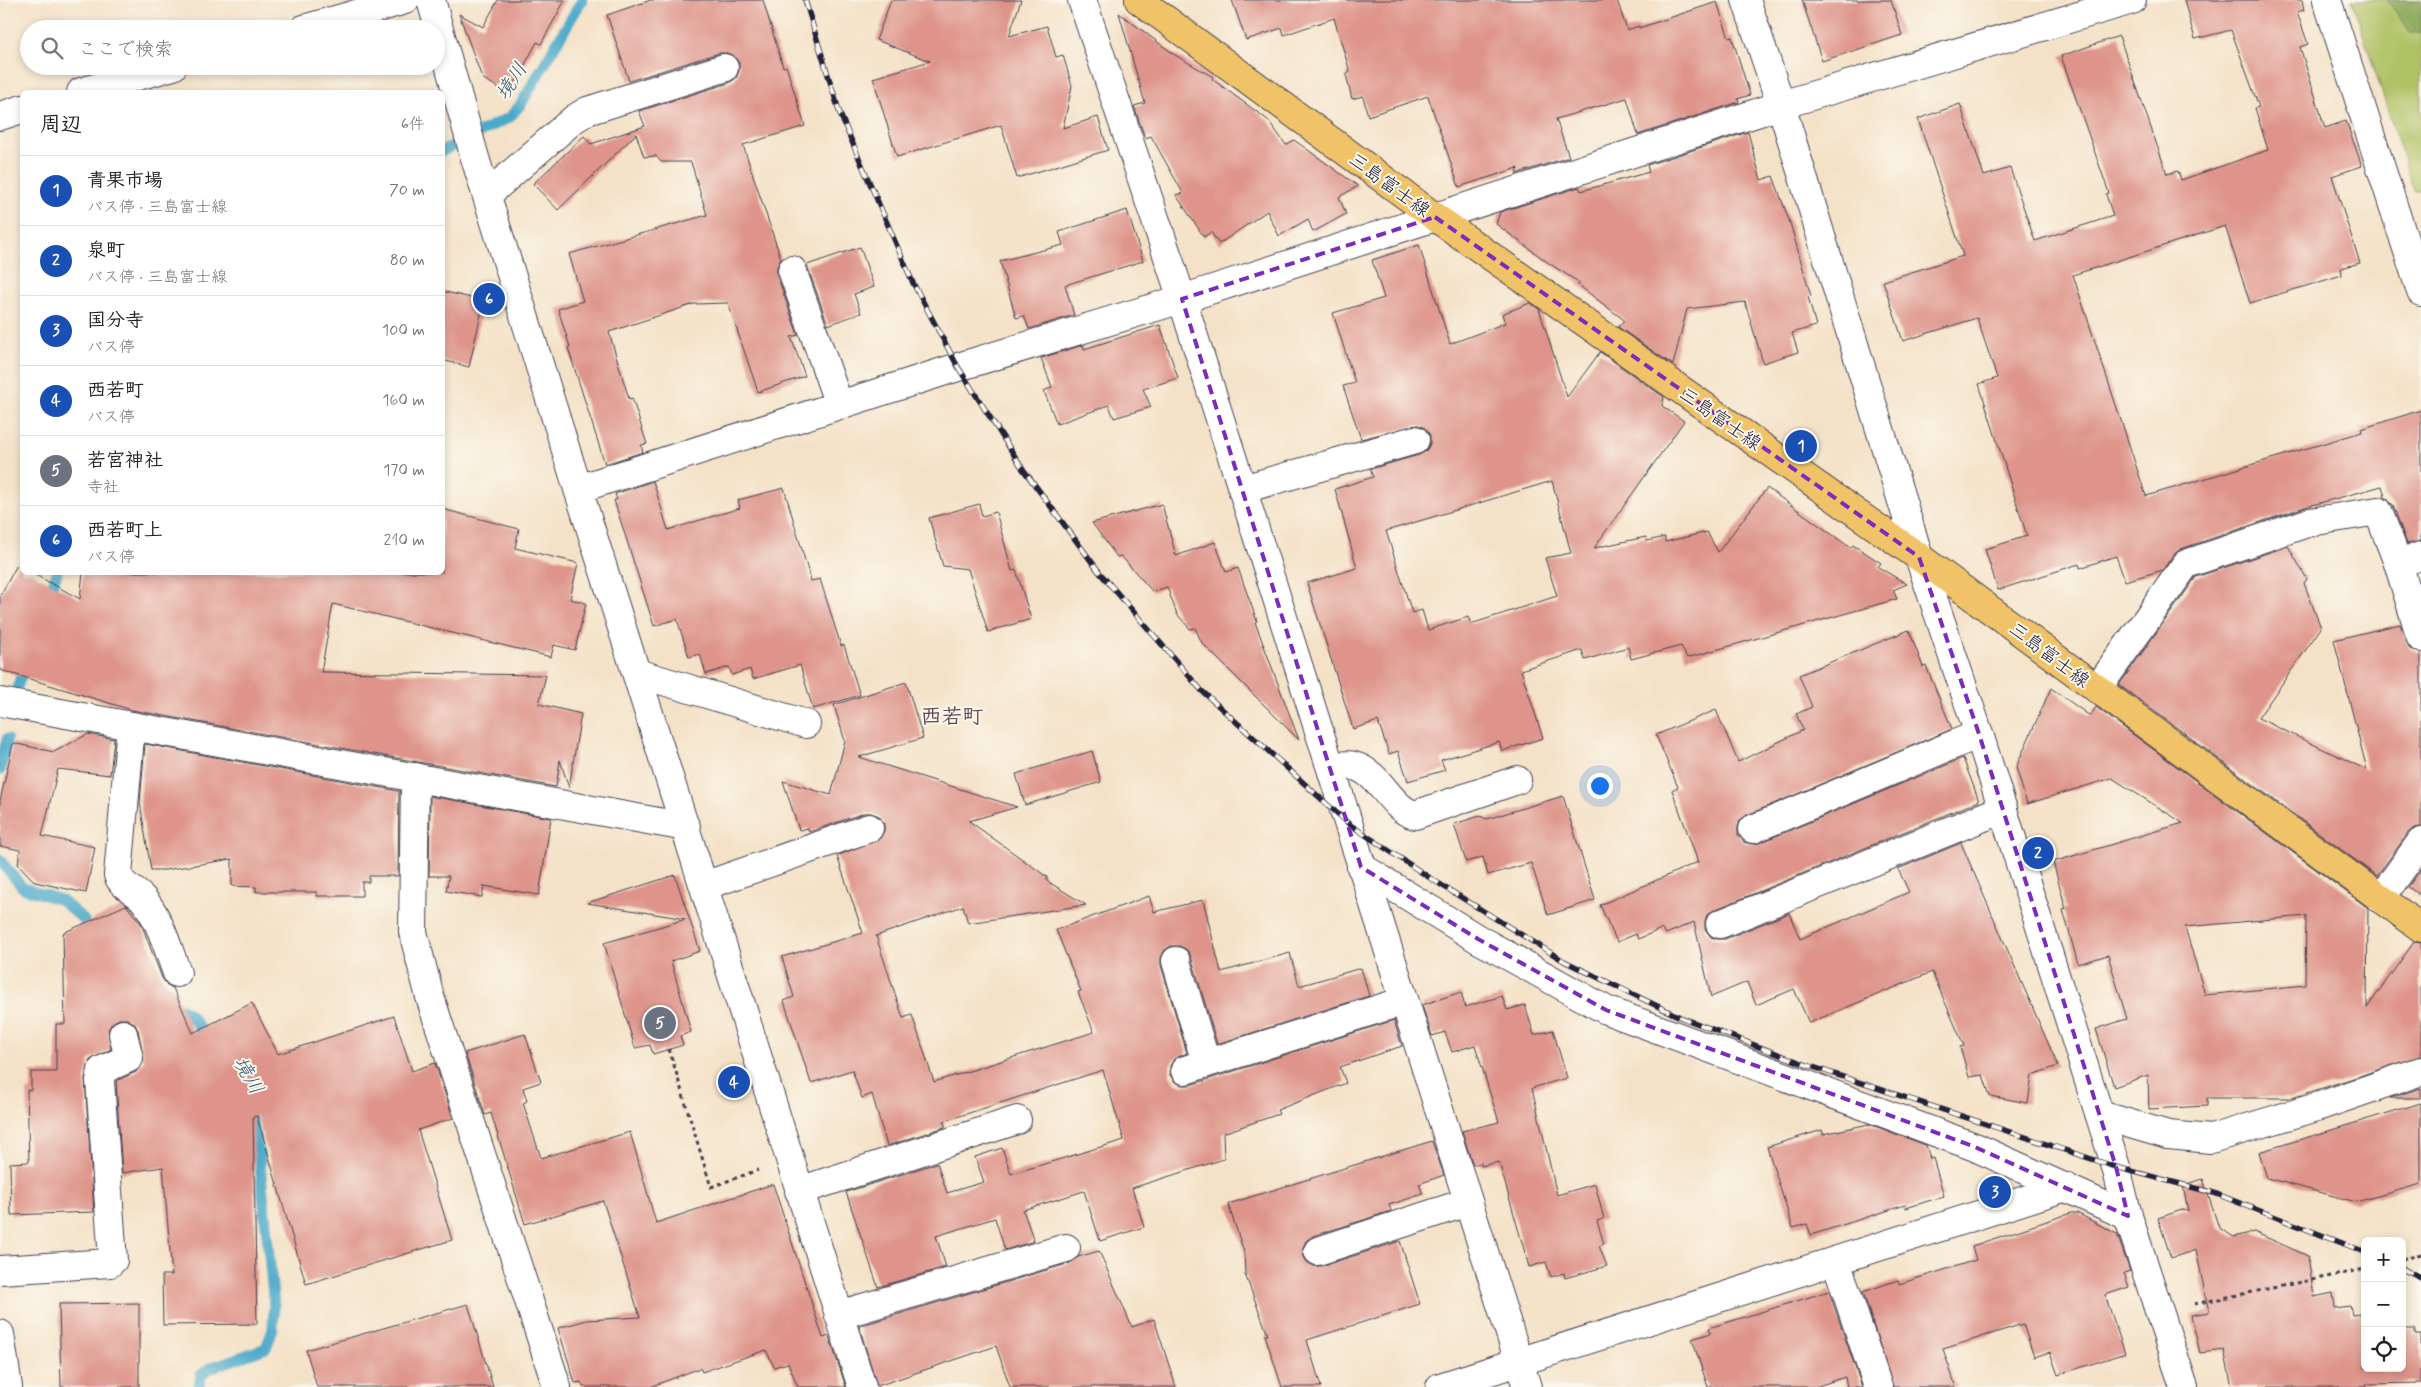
<!DOCTYPE html>
<html lang="ja">
<head>
<meta charset="utf-8">
<style>
	body { margin:0; font-family:Mynerve,"Klee One",sans-serif; background:#f6f6f6; color:#222 }
	.controls { position:absolute; right:15px; bottom:15px; display:grid; overflow:hidden; border-radius:8px; box-shadow:0 2px 8px #0003 }
	.controls button { width:45px; height:45px; display:grid; place-items:center; padding:0; border:0; border-bottom:1px solid #e0e0e0; background:#fff; color:#222; font:25px sans-serif }
	.you { position:absolute; left:1599px; top:785px; width:18px; height:18px; margin:-12px; border:4px solid #fff; border-radius:50%; background:#1a73e8; box-shadow:0 0 0 8px #1a73e833 }
	.badge { display:grid; place-items:center; width:32px; height:32px; border-radius:50%; background:#d93025; color:#fff; font-size:16px; font-weight:700 }
	.pin { position:absolute; translate:-50% -50%; border:2px solid #fff; box-shadow:0 1px 5px #0006 }
	.list { margin:0; padding:0; list-style:none }
	h2 { display:flex; justify-content:space-between; align-items:center; height:65px; margin:0; padding:0 20px; font-size:21px }
	h2 small { font-size:16px; font-weight:400; color:#767676 }
	.list li { display:grid; grid-template-columns:32px 1fr auto; gap:15px; align-items:center; box-sizing:border-box; height:70px; padding:0 20px; border-top:1px solid #e0e0e0 }
	.list b { display:block; font-size:19px; white-space:nowrap }
	.list p { margin:0; font-size:16px; white-space:nowrap; color:#767676 }
	.list em { font-size:16px; font-style:normal; color:#767676 }
	.icon { flex:none; width:28px; height:28px; fill:none; stroke:currentColor; stroke-width:2; stroke-linecap:round; stroke-linejoin:round }
	.map { position:relative; flex:none; width:2421px; height:1387px; overflow:hidden }
	.search { position:absolute; background:#fff; box-shadow:0 2px 8px #0003; left:20px; top:20px; width:425px; height:55px; display:flex; align-items:center; gap:12px; box-sizing:border-box; padding:0 18px; border-radius:28px; color:#767676; font-size:19px }
	.panel { position:absolute; background:#fff; box-shadow:0 2px 8px #0003; left:20px; top:90px; width:425px; height:485px; border-radius:8px }
	.map>svg:first-child { display:block }
	.green { fill:#b1c266; stroke:#6a7250 }
	.forest { fill:#8ca85b; stroke:#57654b }
	.lines { fill:none; stroke-linecap:round; stroke-linejoin:round }
	.stream { stroke:#4ba9c9; stroke-width:11 }
	.building { fill:#de948a; fill-rule:evenodd }
	.minor-casing { stroke:#423f50; stroke-width:30 }
	.major-casing { stroke:#423f50; stroke-width:30 }
	.path { stroke:#423f50; stroke-width:3; stroke-dasharray:4 4; stroke-linecap:butt }
	.minor { stroke:#fff; stroke-width:28 }
	.major { stroke:#f1c369; stroke-width:28 }
	.rail-casing { stroke:#22223b; stroke-width:5.5 }
	.rail { stroke:#fbf7ec; stroke-width:4; stroke-dasharray:11; stroke-linecap:butt }
	.marked { fill:none; stroke:#7b2cbf; stroke-width:4; stroke-dasharray:10 6; stroke-linejoin:round }
	.labels { text-anchor:middle; stroke-width:4; stroke-linejoin:round; paint-order:stroke }
	.street-label { font-size:19px; fill:#22223b; stroke:#fbf7ec }
	.water-label { font-size:20px; font-style:italic; fill:#325874; stroke:#fbf7ec }
	.quarter-label { font-size:21px; font-weight:bold; fill:#644a57; stroke:#fbf7ec }
</style>
</head>
<body>
<div class="map">
<svg width="2421" height="1387" viewBox="0 0 2421 1387">
	<rect width="100%" height="100%" fill="#fbf7ec"/>
	<filter id="ink" filterUnits="userSpaceOnUse"><feTurbulence type="fractalNoise" baseFrequency=".02" numOctaves="2"/><feDisplacementMap in="SourceGraphic" scale="10" xChannelSelector="R" yChannelSelector="G"/><feConvolveMatrix kernelMatrix="1 2 1 2 8 2 1 2 1" color-interpolation-filters="sRGB"/></filter>
	<filter id="wash" filterUnits="userSpaceOnUse"><feTurbulence type="fractalNoise" baseFrequency=".0096" numOctaves="4" result="noise"/><feDisplacementMap in="SourceGraphic" scale="20" xChannelSelector="R" yChannelSelector="G"/><feGaussianBlur stdDeviation="1.12" result="paint"/><feColorMatrix in="noise" values="0 0 0 0 0 0 0 0 0 0 0 0 0 0 0 0 0 1.4 0 .05"/><feComposite in="paint" operator="in"/></filter>
	<g filter="url(#wash)">
		<rect width="100%" height="100%" fill="#f4e2c8"/>
		<polygon class="green" points="2352,0 2421,0 2421,190 2414,191"/>
		<polygon class="forest" points="2387,0 2421,0 2421,32 2411,33"/>
		<g class="lines">
			<g class="stream">
				<polyline points="442,151 510,117 521,104 582,0"/>
				<polyline points="48,599 57,572"/>
				<polyline points="18,685 26,662"/>
				<polyline points="0,770 7,739"/>
				<polyline points="0,860 23,888 61,900 83,919 92,937"/>
				<path d="M168 1007C191 1006 196 1024 207 1041"/>
				<polyline points="199,1387 201,1375 210,1368 266,1348 273,1329 274,1306 259,1153 250,1115"/>
			</g>
		</g>
		<g id="blocks">
			<g class="building">
				<polygon points="498,0 565,0 541,44 537,42 509,94 482,78 459,14 483,27"/>
				<polygon points="651,0 763,0 783,67 786,66 805,126 743,145 781,259 777,267 777,275 798,335 791,337 805,376 758,392 728,303 694,304 609,332 629,399 632,398 647,444 641,445 643,452 605,464 568,348 570,347 558,309 583,301 569,254 707,215 691,162 661,162 656,156 644,157 636,134 558,210 533,184 584,136 591,144 645,126 639,111 729,83 736,78 739,71 739,63 734,56 727,53 719,53 629,81 607,15"/>
				<polygon points="891,0 1021,0 1009,36 1047,26 1056,57 1063,55 1072,86 1063,128 1098,117 1108,150 1017,178 1001,125 897,157 873,78 930,61 876,40"/>
				<polygon points="1232,0 1617,0 1627,30 1639,26 1639,28 1717,2 1729,38 1732,37 1750,95 1738,99 1739,102 1638,135 1627,98 1556,119 1569,157 1516,174 1518,168 1459,187 1428,96 1368,116 1363,96 1352,99 1346,75 1350,72 1334,18 1284,35 1282,28 1246,40"/>
				<polygon points="1802,0 1891,0 1902,35 1822,61"/>
				<polygon points="2184,0 2302,0 2304,10 2297,12 2308,44 2300,47 2325,128 2346,121 2362,166 2332,176 2360,263 2341,268 2342,275 2250,303 2225,226 2073,275 2146,496 2362,432 2361,429 2421,410 2421,541 2407,544 2393,505 2385,497 2382,486 2305,507 2181,549 2173,555 2163,570 2125,581 2116,556 2080,568 2079,564 1998,590 1985,549 2027,536 1979,384 1997,378 1977,318 1903,341 1883,281 1963,256 1918,119 1960,104 1984,176 2010,168 2035,241 2113,216 2106,194 2109,193 2061,56 2119,36 2167,174 2178,171 2181,180 2268,150 2255,108 2259,107 2231,30 2195,39"/>
				<polygon points="1119,13 1175,55 1213,77 1212,79 1268,120 1286,145 1294,140 1358,186 1339,197 1346,214 1313,232 1308,219 1279,236 1267,211 1219,244 1211,232 1204,237 1176,195 1183,193 1151,136 1145,138 1134,106 1145,103"/>
				<polygon points="1748,132 1761,180 1773,176 1790,223 1811,296 1808,297 1816,326 1792,333 1798,352 1763,363 1745,302 1687,309 1673,365 1618,327 1624,320 1577,284 1580,283 1550,264 1496,224 1500,212 1579,187 1581,191 1649,172 1647,165"/>
				<polygon points="1127,210 1143,261 1065,285 1074,315 1029,329 1024,316 1016,318 1000,261 1063,245 1059,232"/>
				<path d="M1419 245 1450 344 1505 323 1502 314 1530 303 1539 309 1567 397 1600 352 1664 397 1662 406 1684 421 1594 548 1646 537 1647 541 1665 537V542L1707 532 1718 552 1767 488 1851 548 1853 545 1881 563 1878 567 1907 584 1893 590 1897 599 1687 658 1681 646 1631 659 1628 647 1585 660 1582 650 1521 670 1543 738 1502 751 1499 742 1441 760 1445 770 1408 781 1398 751 1389 754 1378 721 1353 729 1307 583 1357 568 1335 489 1373 477 1370 469 1419 455 1426 451 1430 444V435L1425 428 1418 425 1361 439 1343 386 1355 383 1333 313 1384 298 1372 260ZM1552 481 1571 553 1545 558 1557 596 1471 624 1468 617 1428 630 1422 610 1412 613 1386 531Z"/>
				<polygon points="860,247 874,287 854,294 861,313 828,325 807,265"/>
				<polygon points="442,291 484,301 469,367 442,360"/>
				<polygon points="1160,325 1178,378 1143,389 1151,407 1114,418 1109,405 1057,424 1044,391 1052,387 1041,358 1083,345 1084,349"/>
				<polygon points="653,481 668,530 740,508 738,500 784,488 811,581 820,579 841,646 844,645 860,695 813,709 800,665 753,679 750,669 732,675 729,667 706,674 700,654 689,657 677,619 654,626 614,500 617,500 615,494"/>
				<polygon points="979,504 982,516 996,512 1012,571 1016,570 1031,619 988,632 968,569 943,566 929,518"/>
				<polygon points="1162,504 1176,556 1215,542 1226,572 1238,568 1257,621 1255,622 1299,740 1202,643 1195,628 1190,629 1177,614 1167,587 1153,592 1121,556 1117,557 1092,523"/>
				<polygon points="442,509 519,529 515,548 578,563 570,599 586,603 575,650 554,645 551,657 333,604 321,672 546,675 539,704 581,714 569,788 560,760 556,787 132,710 0,670 0,596 17,565 22,568 22,572 30,572 80,599 83,572 442,572"/>
				<polygon points="2288,546 2307,579 2304,583 2321,628 2258,718 2367,770 2334,640 2400,624 2410,649 2421,653 2421,827 2414,828 2408,833 2377,876 2119,685 2196,577"/>
				<polygon points="1909,630 1923,667 1926,666 1952,729 1747,815 1740,820 1738,828 1738,835 1744,842 1752,844 1759,843 1963,758 1979,801 1714,910 1707,915 1705,921 1705,929 1711,937 1717,939 1725,939 1789,913 1800,939 1909,892 1898,869 1961,843 2058,1066 2032,1075 2028,1103 1990,1096 1983,1075 1969,1077 1960,1047 1964,1046 1932,972 1809,1023 1794,989 1756,1005 1747,982 1711,997 1694,922 1666,934 1661,929 1638,939 1636,934 1617,942 1600,905 1698,862 1672,790 1678,787 1656,735 1716,710 1738,762 1803,730 1796,714 1812,707 1799,675"/>
				<polygon points="906,682 923,738 859,757 1017,807 969,821 1047,877 1047,881 1086,905 968,923 963,906 876,936 903,1018 912,1015 934,1082 1094,1032 1078,992 1081,991 1056,930 1149,896 1154,912 1203,900 1221,972 1290,953 1299,986 1361,968 1369,996 1217,1044 1191,956 1187,950 1180,946 1171,946 1165,950 1161,957 1161,965 1187,1053 1174,1059 1170,1066 1170,1075 1175,1082 1182,1085 1190,1085 1394,1020 1402,1046 1340,1067 1346,1083 1277,1110 1279,1114 1223,1133 1224,1159 1132,1188 1144,1227 1100,1241 1084,1191 1023,1210 1034,1241 1005,1250 995,1218 936,1236 946,1267 878,1287 846,1192 937,1163 947,1193 984,1182 975,1157 1002,1148 1011,1174 1124,1140 1103,1070 944,1121 945,1127 887,1146 872,1094 862,1098 852,1070 811,1083 784,1001 794,997 782,957 863,933 837,856 880,838 884,831 884,823 879,816 871,813 864,813 809,832 808,828 799,830 783,781 831,795 845,741 834,705"/>
				<path d="M2051 688 2090 716 2096 707 2368 908 2367 1008 2414 942 2421 943V1056L2292 1098H2207V1106L2149 1109 2148 1075 2114 1087 2096 1029 2127 1019 2108 955 2078 964 2063 910 2066 909 2053 862 2183 823 2112 778 2027 804 2016 767ZM2306 916 2305 985 2205 995 2185 927Z"/>
				<polygon points="88,734 114,739 110,775 58,769 42,836 95,847 86,893 35,882 18,864 20,850 0,846 0,801 13,743 54,752"/>
				<polygon points="145,744 399,791 398,876 369,876 369,882 362,882 362,896 317,896 317,892 256,892 256,887 232,886 232,859 165,870 151,870 140,803"/>
				<polygon points="1092,751 1101,782 1025,805 1016,774"/>
				<polygon points="430,796 551,818 539,895 484,886 482,897 446,891 449,876 429,876"/>
				<polygon points="1563,796 1595,900 1548,915 1531,863 1488,875 1483,857 1466,862 1454,824 1480,816 1487,819"/>
				<polygon points="2421,869 2421,896 2408,887"/>
				<polygon points="675,875 700,951 671,961 691,1032 680,1036 683,1045 653,1054 650,1045 635,1048 604,943 686,919 587,903"/>
				<polygon points="126,905 141,923 162,978 167,985 173,988 193,1033 252,1003 278,1054 394,1016 412,1071 435,1063 453,1118 418,1130 452,1240 306,1284 257,1116 253,1117 257,1324 163,1325 162,1275 172,1275 163,1167 122,1173 116,1081 136,1072 144,1061 138,1030 134,1023 127,1019 119,1019 112,1023 108,1030 111,1049 90,1060 85,1078 94,1212 11,1215 10,1163 29,1162 27,1090 31,1090 31,1072 56,1072 56,1024 65,1024 63,933"/>
				<polygon points="1461,992 1465,1007 1502,996 1507,1010 1525,1005 1534,1035 1553,1030 1567,1078 1532,1088 1557,1195 1595,1184 1604,1219 1597,1221 1604,1244 1599,1246 1607,1266 1565,1278 1564,1273 1551,1277 1546,1262 1529,1267 1499,1162 1481,1166 1481,1163 1473,1165 1462,1131 1499,1122 1475,1045 1452,1052 1445,1032 1432,1036 1422,1005"/>
				<polygon points="525,1034 541,1082 523,1088 527,1101 523,1103 541,1158 630,1132 656,1223 773,1184 823,1338 829,1336 846,1387 798,1387 788,1363 774,1367 766,1350 702,1372 700,1368 650,1387 583,1387 581,1382 575,1383 558,1328 587,1320 640,1317 603,1201 525,1224 491,1113 485,1115 465,1053"/>
				<polygon points="2421,1088 2421,1098 2390,1098"/>
				<polygon points="2421,1103 2421,1184 2356,1202 2267,1178 2259,1152"/>
				<polygon points="1869,1124 1926,1145 1930,1159 1933,1158 1944,1196 1906,1208 1905,1205 1811,1235 1807,1224 1793,1228 1767,1147 1822,1130 1823,1134"/>
				<polygon points="1432,1141 1444,1175 1419,1184 1423,1194 1389,1205 1391,1211 1313,1236 1306,1241 1303,1248 1303,1255 1307,1262 1314,1266 1322,1266 1400,1241 1420,1304 1307,1340 1321,1387 1282,1387 1265,1335 1268,1335 1245,1274 1244,1252 1228,1204"/>
				<polygon points="2203,1179 2219,1228 2234,1237 2254,1232 2308,1256 2314,1297 2333,1293 2335,1308 2350,1306 2352,1315 2360,1314 2365,1330 2365,1368 2402,1368 2402,1329 2415,1329 2415,1335 2421,1335 2421,1383 2366,1384 2367,1387 2232,1387 2224,1350 2200,1353 2191,1315 2209,1312 2196,1250 2171,1258 2158,1218 2185,1209 2188,1211 2183,1185"/>
				<polygon points="2071,1213 2077,1213 2117,1234 2130,1271 2124,1273 2129,1287 2105,1295 2125,1353 2058,1375 2050,1352 2034,1357 2023,1324 1943,1349 1956,1387 1893,1387 1863,1292 1898,1280 1899,1284 1976,1260 1972,1246"/>
				<polygon points="1099,1251 1132,1327 1154,1319 1176,1387 1010,1387 996,1346 877,1386 859,1326 1070,1263 1078,1257"/>
				<polygon points="1829,1291 1862,1387 1847,1387 1845,1377 1815,1387 1708,1387 1692,1339 1711,1333 1709,1328"/>
				<polygon points="139,1303 139,1387 61,1387 59,1304"/>
				<polygon points="468,1304 493,1387 317,1387 306,1350"/>
			</g>
		</g>
	</g>
	<g filter="url(#ink)">
		<use href="#blocks" fill-opacity="0" stroke="#423f50" stroke-width="1"/>
		<g class="lines">
			<defs>
				<g id="minor">
					<polyline points="431,0 475,158 578,489 862,1387"/>
					<polyline points="1082,0 1182,299 1527,1387"/>
					<polyline points="1746,0 1781,105 1919,557 1979,734 2116,1167 2128,1216 2184,1387"/>
					<polyline points="2327,0 2421,292"/>
					<polyline points="304,29 405,0"/>
					<polyline points="81,92 173,66"/>
					<polyline points="0,116 22,109"/>
					<polyline points="487,195 574,119 587,111 724,68"/>
					<polyline points="792,270 839,405"/>
					<polyline points="578,489 958,367 1182,299 1781,105 2132,0"/>
					<polyline points="1243,489 1415,440"/>
					<polyline points="2398,563 2421,638"/>
					<polyline points="637,673 806,724"/>
					<polyline points="2097,689 2186,564 2310,522 2378,511 2398,563 2421,556"/>
					<polyline points="0,702 686,827"/>
					<path d="M131 726 118 875C122 887 135 890 143 899 160 918 168 949 177 973"/>
					<path d="M1331 767C1338 766 1348 764 1354 766 1381 773 1390 809 1415 815L1517 780"/>
					<polyline points="415,777 413,932 430,997 557,1387"/>
					<polyline points="1753,829 1979,734"/>
					<polyline points="1361,867 1478,939 1606,1010 1975,1147 2128,1216"/>
					<polyline points="704,886 869,828"/>
					<polyline points="2380,899 2421,842"/>
					<polyline points="1720,924 2003,809"/>
					<polyline points="1176,961 1206,1063"/>
					<polyline points="1185,1070 1404,1001"/>
					<polyline points="2100,1115 2168,1135 2211,1139 2317,1107 2421,1071"/>
					<polyline points="799,1191 1017,1120"/>
					<polyline points="1318,1251 1468,1202"/>
					<polyline points="1836,1261 1878,1387"/>
					<polyline points="0,1270 110,1263 113,1260 100,1081 102,1070 129,1058 123,1034"/>
					<polyline points="839,1315 1066,1248"/>
					<polyline points="0,1334 8,1387"/>
					<polyline points="1440,1387 2066,1187"/>
				</g>
				<polyline id="major" points="1139,0 1435,217 1919,557 2421,928"/>
			</defs>
			<use href="#minor" class="minor-casing"/>
			<use href="#major" class="major-casing"/>
			<g class="path">
				<polyline points="669,1049 711,1187 758,1170"/>
				<polyline points="2402,1260 2421,1254"/>
				<polyline points="2194,1304 2365,1269"/>
			</g>
			<use href="#minor" class="minor"/>
			<use href="#major" class="major"/>
			<defs>
				<g id="rail">
					<polyline points="805,0 840,114 913,283 958,367 1023,469 1100,573 1202,691 1349,824 1430,878 1564,961 1680,1017 1807,1065 2116,1167 2214,1193 2365,1252"/>
					<polyline points="2402,1269 2421,1278"/>
				</g>
			</defs>
			<use href="#rail" class="rail-casing"/>
			<use href="#rail" class="rail"/>
		</g>
	</g>
	<path class="marked" d="M1435 217 1919 557 1979 734 2116 1167 2128 1216 1975 1147 1606 1010 1478 939 1361 867 1182 299Z"/>
	<g class="labels">
		<g class="street-label">
			<text transform="translate(1390 184) rotate(36)" y="7">三島富士線</text>
			<text transform="translate(1721 418) rotate(35)" y="7">三島富士線</text>
			<text transform="translate(2050 654) rotate(37)" y="7">三島富士線</text>
		</g>
		<g class="water-label">
			<text transform="translate(511 81) rotate(-57)" y="7">境川</text>
			<text transform="translate(249 1075) rotate(60)" y="7">境川</text>
		</g>
		<g class="quarter-label">
			<text x="952" y="723">西若町</text>
		</g>
	</g>
</svg>
<div class="controls">
<button>+</button>
<button>−</button>
<button><svg class="icon" aria-label="locate" viewBox="0 0 24 24"><circle cx="12" cy="12" r="6"/><path d="M12 2v4M12 18v4M2 12h4M18 12h4"/></svg></button>
</div>
<div class="you"></div>
<div class="pin badge" style="left:1801px;top:446px;background:#1a4fb4">1</div>
<div class="pin badge" style="left:2038px;top:853px;background:#1a4fb4">2</div>
<div class="pin badge" style="left:1995px;top:1192px;background:#1a4fb4">3</div>
<div class="pin badge" style="left:734px;top:1082px;background:#1a4fb4">4</div>
<div class="pin badge" style="left:660px;top:1023px;background:#6b7280">5</div>
<div class="pin badge" style="left:489px;top:299px;background:#1a4fb4">6</div>
<div class="search"><svg class="icon" aria-label="search" viewBox="0 0 24 24"><circle cx="10" cy="10" r="6"/><path d="M15 15l6 6"/></svg>ここで検索</div>
<section class="panel">
<h2>周辺<small>6件</small></h2>
<ul class="list">
<li><span class="badge" style="background:#1a4fb4">1</span><div><b>青果市場</b><p>バス停 · 三島富士線</p></div><em>70 m</em></li>
<li><span class="badge" style="background:#1a4fb4">2</span><div><b>泉町</b><p>バス停 · 三島富士線</p></div><em>80 m</em></li>
<li><span class="badge" style="background:#1a4fb4">3</span><div><b>国分寺</b><p>バス停</p></div><em>100 m</em></li>
<li><span class="badge" style="background:#1a4fb4">4</span><div><b>西若町</b><p>バス停</p></div><em>160 m</em></li>
<li><span class="badge" style="background:#6b7280">5</span><div><b>若宮神社</b><p>寺社</p></div><em>170 m</em></li>
<li><span class="badge" style="background:#1a4fb4">6</span><div><b>西若町上</b><p>バス停</p></div><em>210 m</em></li>
</ul>
</section>
</div>
</body>
</html>
